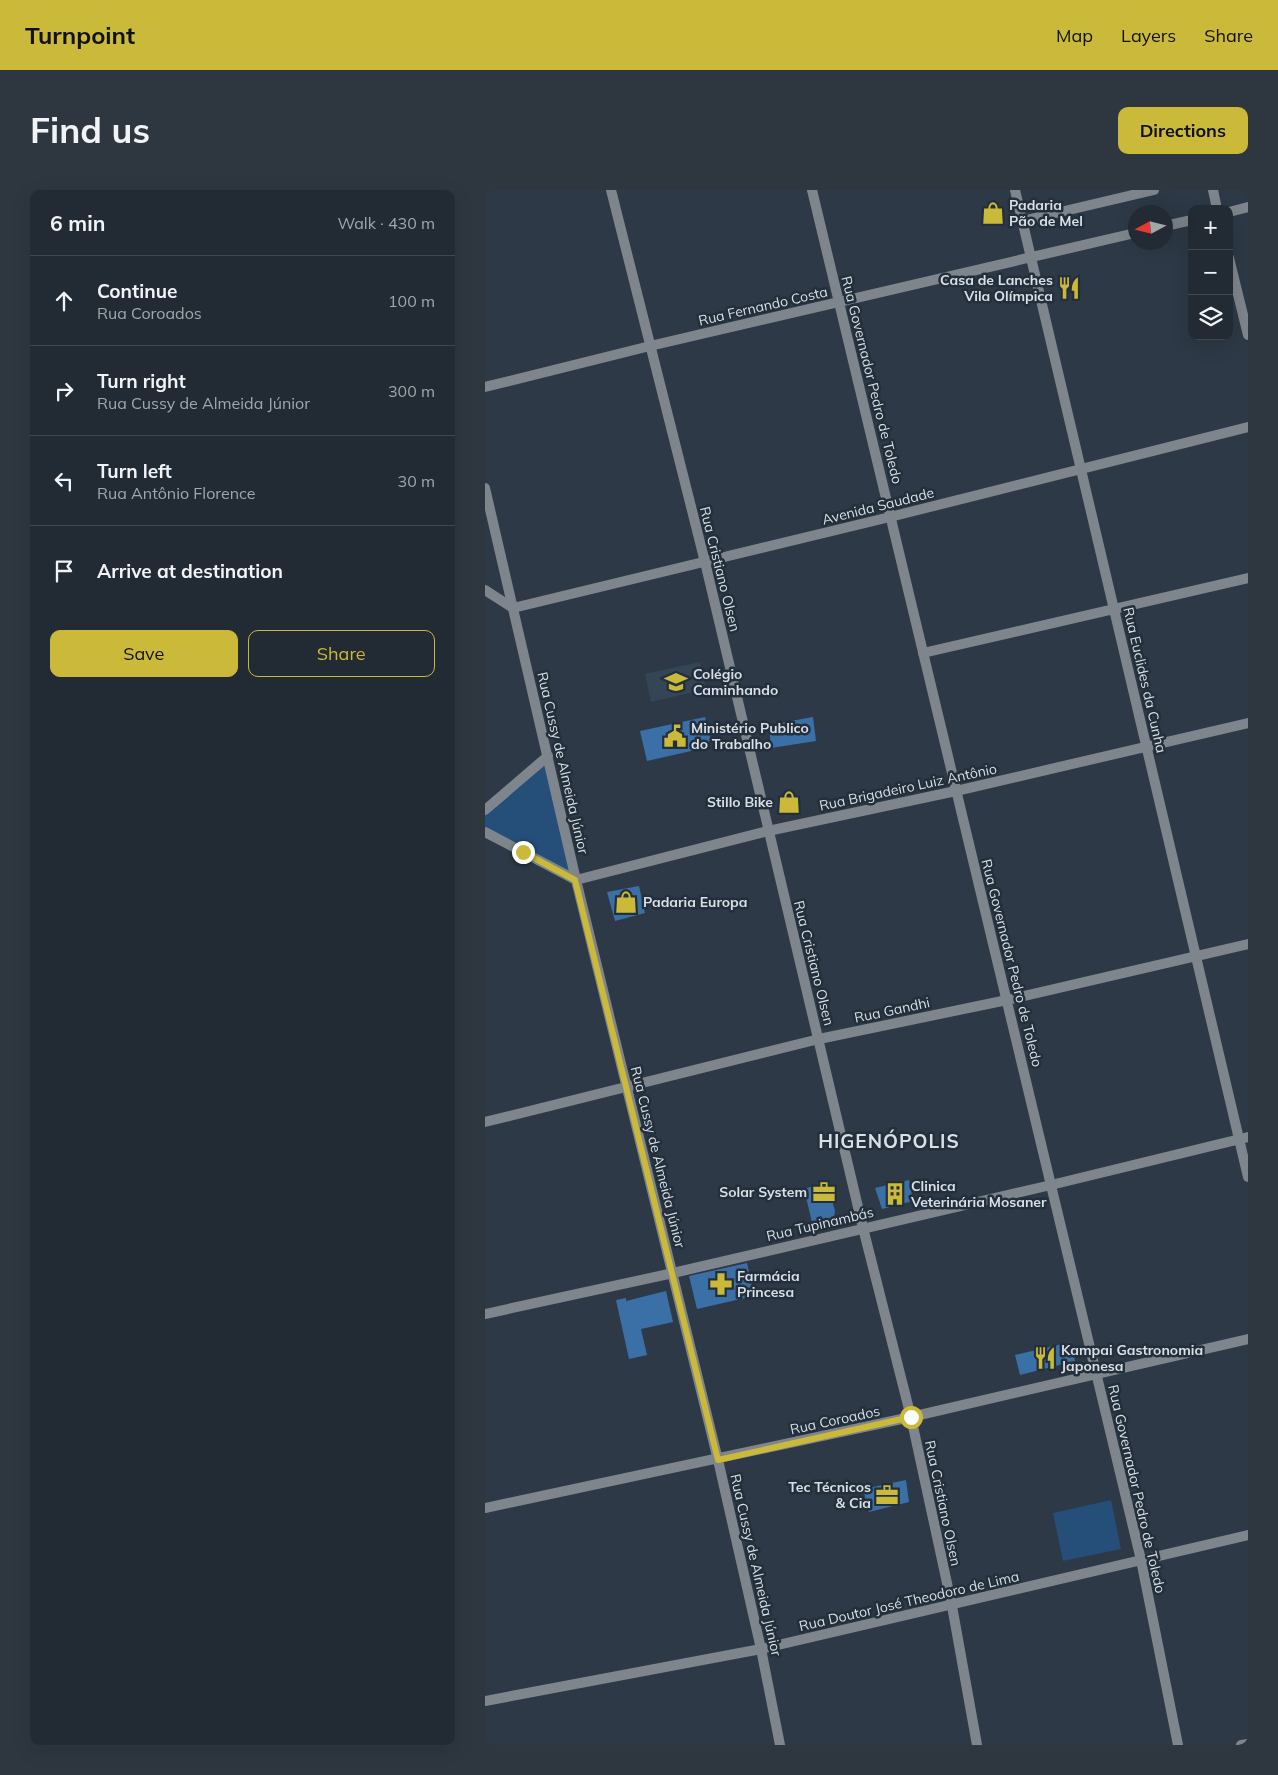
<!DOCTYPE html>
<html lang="en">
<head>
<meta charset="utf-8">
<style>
	body { margin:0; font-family:Mulish,sans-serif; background:#2e3740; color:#f1f3f6 }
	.controls { position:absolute; right:15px; top:15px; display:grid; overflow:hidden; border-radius:10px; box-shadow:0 5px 20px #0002 }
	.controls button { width:45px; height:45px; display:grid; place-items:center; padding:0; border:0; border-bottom:1px solid #3f474f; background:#222b34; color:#f1f3f6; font:25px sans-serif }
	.compass { position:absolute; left:643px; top:15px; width:45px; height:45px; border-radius:50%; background:#222b34; box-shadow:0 5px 20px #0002; rotate:263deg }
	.stop { position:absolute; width:15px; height:15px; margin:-11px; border:4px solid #cbb939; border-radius:50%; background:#fff }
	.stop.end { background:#cbb939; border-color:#fff; box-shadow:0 1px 5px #0008 }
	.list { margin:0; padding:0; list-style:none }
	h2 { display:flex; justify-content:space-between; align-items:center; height:65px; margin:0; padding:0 20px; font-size:21px }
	h2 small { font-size:16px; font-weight:400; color:#a2a7ac }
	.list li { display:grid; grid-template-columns:32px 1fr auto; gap:15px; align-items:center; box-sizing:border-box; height:90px; padding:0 20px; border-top:1px solid #3f474f }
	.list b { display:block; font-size:19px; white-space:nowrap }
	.list p { margin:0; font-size:16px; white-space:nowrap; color:#a2a7ac }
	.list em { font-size:16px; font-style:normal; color:#a2a7ac }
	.actions { display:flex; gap:10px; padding:15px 20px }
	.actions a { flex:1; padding:11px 0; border:1px solid #cbb939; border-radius:10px; text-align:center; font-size:18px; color:#cbb939 }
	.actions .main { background:#cbb939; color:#111 }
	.icon { flex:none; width:28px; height:28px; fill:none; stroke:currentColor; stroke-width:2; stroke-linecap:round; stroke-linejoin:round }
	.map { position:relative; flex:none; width:763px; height:1555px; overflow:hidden; border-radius:10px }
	header { display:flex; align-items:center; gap:30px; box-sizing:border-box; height:70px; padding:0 25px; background:#cbb939; color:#111 }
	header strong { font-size:24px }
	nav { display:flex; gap:28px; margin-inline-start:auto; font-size:18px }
	.intro { display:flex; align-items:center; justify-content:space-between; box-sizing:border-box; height:120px; padding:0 30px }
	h1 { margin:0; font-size:35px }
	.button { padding:12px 22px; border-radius:10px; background:#cbb939; color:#111; font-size:18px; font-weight:700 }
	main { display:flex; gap:30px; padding:0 30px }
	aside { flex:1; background:#222b34; border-radius:10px; box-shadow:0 5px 20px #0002 }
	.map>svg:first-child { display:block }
	.built { fill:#344556 }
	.green { fill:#254e79 }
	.building { fill:#3b70a7 }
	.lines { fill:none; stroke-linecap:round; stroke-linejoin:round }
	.minor { stroke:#7f858c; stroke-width:10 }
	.tertiary { stroke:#7f858c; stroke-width:10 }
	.route { stroke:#cbb939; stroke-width:6 }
	.labels { text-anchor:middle; stroke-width:5; stroke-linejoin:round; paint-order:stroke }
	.poi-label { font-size:14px; font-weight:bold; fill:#d8dfe7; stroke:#232f3b; text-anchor:start }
	.street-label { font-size:14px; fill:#d8dfe7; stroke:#232f3b }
	.district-label { font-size:19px; font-weight:bold; letter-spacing:1px; fill:#d8dfe7; stroke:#232f3b }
</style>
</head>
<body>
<header>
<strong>Turnpoint</strong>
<nav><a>Map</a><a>Layers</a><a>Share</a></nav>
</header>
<div class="intro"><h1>Find us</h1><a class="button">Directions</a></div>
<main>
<aside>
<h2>6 min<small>Walk · 430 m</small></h2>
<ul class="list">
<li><svg class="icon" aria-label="ahead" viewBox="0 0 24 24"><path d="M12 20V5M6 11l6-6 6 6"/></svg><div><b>Continue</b><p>Rua Coroados</p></div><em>100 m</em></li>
<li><svg class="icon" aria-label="right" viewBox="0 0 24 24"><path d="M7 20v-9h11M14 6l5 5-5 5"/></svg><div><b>Turn right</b><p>Rua Cussy de Almeida Júnior</p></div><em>300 m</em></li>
<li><svg class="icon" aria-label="left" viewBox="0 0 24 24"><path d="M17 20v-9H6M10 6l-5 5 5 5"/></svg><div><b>Turn left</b><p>Rua Antônio Florence</p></div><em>30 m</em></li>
<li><svg class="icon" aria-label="arrive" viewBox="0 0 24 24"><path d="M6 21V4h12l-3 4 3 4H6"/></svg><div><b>Arrive at destination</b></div></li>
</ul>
<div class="actions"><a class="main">Save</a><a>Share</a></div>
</aside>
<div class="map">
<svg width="763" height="1555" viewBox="0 0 763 1555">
	<rect width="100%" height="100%" fill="#2d3946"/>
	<polygon class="built" points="215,472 221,499 166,512 160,484"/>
	<g class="green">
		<polygon points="62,570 89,688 0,639 0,622"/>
		<polygon points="626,1310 636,1359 578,1371 568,1323"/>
	</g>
	<g class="building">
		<polygon points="220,527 226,551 223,552 224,557 162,571 155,541"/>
		<polygon points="328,527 331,551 286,558 284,535"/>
		<polygon points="154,696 160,723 130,731 122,702"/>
		<polygon points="424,990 428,1011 397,1019 390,998"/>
		<polygon points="342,992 350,1021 349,1027 327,1032 319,999"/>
		<polygon points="262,1073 269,1106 212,1119 204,1086"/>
		<polygon points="181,1101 188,1132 156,1139 162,1165 144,1169 131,1110 141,1108 141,1111"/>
		<polygon points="586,1152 590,1171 535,1185 530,1165"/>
		<polygon points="421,1290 424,1312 384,1322 378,1299"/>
	</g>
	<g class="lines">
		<g class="minor">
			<polyline points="327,0 656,1370 693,1555"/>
			<polyline points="530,0 763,987"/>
			<polyline points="728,0 732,19"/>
			<polyline points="744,22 763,17"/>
			<polyline points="537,31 669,0"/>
			<polyline points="680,36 707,30"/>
			<polyline points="744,68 763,145"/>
			<polyline points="0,197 165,156 650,43"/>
			<polyline points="0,400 28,418"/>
			<polyline points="438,463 763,388"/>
			<polyline points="0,620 63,566"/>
			<polyline points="0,642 91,690 283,641 471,601 763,533"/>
			<polyline points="0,932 334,849 522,810 763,754"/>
			<polyline points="0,1124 188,1083 566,995 763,947"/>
			<polyline points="0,1318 426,1227 763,1149"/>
			<polyline points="0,1511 276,1459 763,1345"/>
			<polyline points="756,1555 763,1554"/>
		</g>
		<g class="tertiary">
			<polyline points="126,0 220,372 378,1038 426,1227 467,1416 492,1555"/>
			<polyline points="0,298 91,690 233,1270 276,1459 295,1555"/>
			<polyline points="28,418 405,327 763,237"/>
		</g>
	</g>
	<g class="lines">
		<polyline class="route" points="38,662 90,690 233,1270 426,1227"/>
	</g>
	<defs>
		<symbol id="shop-bare" viewBox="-9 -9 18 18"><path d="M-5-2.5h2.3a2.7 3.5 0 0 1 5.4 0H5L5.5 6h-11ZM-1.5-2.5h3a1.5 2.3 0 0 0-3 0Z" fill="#cbb939" stroke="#232f3b" stroke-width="2.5" paint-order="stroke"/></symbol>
		<symbol id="restaurant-bare" viewBox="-9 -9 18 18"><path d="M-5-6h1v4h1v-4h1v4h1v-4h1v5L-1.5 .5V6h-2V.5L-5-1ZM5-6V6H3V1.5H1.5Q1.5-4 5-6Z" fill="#cbb939" stroke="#232f3b" stroke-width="2.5" paint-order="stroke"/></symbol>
		<symbol id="school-bare" viewBox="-9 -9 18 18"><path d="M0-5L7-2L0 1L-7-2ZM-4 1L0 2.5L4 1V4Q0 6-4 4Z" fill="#cbb939" stroke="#232f3b" stroke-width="2.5" paint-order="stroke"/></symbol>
		<symbol id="civic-bare" viewBox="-9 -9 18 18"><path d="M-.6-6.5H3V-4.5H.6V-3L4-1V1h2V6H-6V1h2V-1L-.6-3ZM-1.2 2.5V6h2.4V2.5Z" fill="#cbb939" stroke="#232f3b" stroke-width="2.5" paint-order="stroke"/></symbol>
		<symbol id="office-bare" viewBox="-9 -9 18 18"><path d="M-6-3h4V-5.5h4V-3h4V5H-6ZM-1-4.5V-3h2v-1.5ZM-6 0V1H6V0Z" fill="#cbb939" stroke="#232f3b" stroke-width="2.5" paint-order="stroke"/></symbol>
		<symbol id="building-bare" viewBox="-9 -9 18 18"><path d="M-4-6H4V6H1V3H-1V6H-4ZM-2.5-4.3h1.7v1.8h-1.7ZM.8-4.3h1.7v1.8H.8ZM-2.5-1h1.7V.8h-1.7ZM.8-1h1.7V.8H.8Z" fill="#cbb939" stroke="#232f3b" stroke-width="2.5" paint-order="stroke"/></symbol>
		<symbol id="pharmacy-bare" viewBox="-9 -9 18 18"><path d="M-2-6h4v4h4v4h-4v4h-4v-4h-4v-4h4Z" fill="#cbb939" stroke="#232f3b" stroke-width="2.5" paint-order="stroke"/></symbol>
	</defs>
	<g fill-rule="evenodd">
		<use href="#shop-bare" x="492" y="7" width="32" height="32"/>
		<use href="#restaurant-bare" x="568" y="82" width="32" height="32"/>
		<use href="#school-bare" x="175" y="476" width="32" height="32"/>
		<use href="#civic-bare" x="174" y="530" width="32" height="32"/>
		<use href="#shop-bare" x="288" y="596" width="32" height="32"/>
		<use href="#shop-bare" x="125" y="696" width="32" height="32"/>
		<use href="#office-bare" x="323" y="986" width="32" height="32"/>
		<use href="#building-bare" x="394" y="988" width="32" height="32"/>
		<use href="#pharmacy-bare" x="220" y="1078" width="32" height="32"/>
		<use href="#restaurant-bare" x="544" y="1152" width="32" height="32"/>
		<use href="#office-bare" x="386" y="1289" width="32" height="32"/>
	</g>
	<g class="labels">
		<g class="poi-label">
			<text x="524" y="20">Padaria<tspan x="524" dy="16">Pão de Mel</tspan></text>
			<text x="568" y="95" text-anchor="end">Casa de Lanches<tspan x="568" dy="16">Vila Olímpica</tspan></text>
			<text x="208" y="489">Colégio<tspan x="208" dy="16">Caminhando</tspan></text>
			<text x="206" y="543">Ministério Publico<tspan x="206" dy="16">do Trabalho</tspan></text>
			<text x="288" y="617" text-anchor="end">Stillo Bike</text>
			<text x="158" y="717">Padaria Europa</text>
			<text x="426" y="1001">Clinica<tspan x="426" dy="16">Veterinária Mosaner</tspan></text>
			<text x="322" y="1007" text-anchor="end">Solar System</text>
			<text x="252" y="1091">Farmácia<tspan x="252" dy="16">Princesa</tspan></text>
			<text x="576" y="1165">Kampai Gastronomia<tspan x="576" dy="16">Japonesa</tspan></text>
			<text x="386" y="1302" text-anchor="end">Tec Técnicos<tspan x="386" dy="16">&amp; Cia</tspan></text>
		</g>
		<g class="street-label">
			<text transform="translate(278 116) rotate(-13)" y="5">Rua Fernando Costa</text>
			<text transform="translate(387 190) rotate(76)" y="5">Rua Governador Pedro de Toledo</text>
			<text transform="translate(393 316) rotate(-14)" y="5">Avenida Saudade</text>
			<text transform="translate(235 379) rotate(76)" y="5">Rua Cristiano Olsen</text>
			<text transform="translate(660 490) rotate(77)" y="5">Rua Euclides da Cunha</text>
			<text transform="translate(78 573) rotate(77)" y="5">Rua Cussy de Almeida Júnior</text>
			<text transform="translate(423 597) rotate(-12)" y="5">Rua Brigadeiro Luiz Antônio</text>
			<text transform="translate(329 773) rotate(76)" y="5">Rua Cristiano Olsen</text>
			<text transform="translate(527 773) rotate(76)" y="5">Rua Governador Pedro de Toledo</text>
			<text transform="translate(407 820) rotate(-12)" y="5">Rua Gandhi</text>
			<text transform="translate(173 967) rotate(76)" y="5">Rua Cussy de Almeida Júnior</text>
			<text transform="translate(335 1034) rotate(-13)" y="5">Rua Tupinambás</text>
			<text transform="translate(350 1230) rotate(-12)" y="5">Rua Coroados</text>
			<text transform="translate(652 1299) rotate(77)" y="5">Rua Governador Pedro de Toledo</text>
			<text transform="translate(458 1313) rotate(78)" y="5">Rua Cristiano Olsen</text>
			<text transform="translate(271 1375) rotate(77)" y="5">Rua Cussy de Almeida Júnior</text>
			<text transform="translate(424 1411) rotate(-13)" y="5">Rua Doutor José Theodoro de Lima</text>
		</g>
		<g class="district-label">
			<text x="404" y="958">HIGENÓPOLIS</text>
		</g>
	</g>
</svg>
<div class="controls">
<button>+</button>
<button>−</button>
<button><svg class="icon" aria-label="layers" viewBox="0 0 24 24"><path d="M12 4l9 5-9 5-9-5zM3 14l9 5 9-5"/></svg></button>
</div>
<svg class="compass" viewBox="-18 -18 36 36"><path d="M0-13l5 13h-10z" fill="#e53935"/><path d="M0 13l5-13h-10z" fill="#a2a7ac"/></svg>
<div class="stop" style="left:426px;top:1227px"></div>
<div class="stop end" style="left:38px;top:662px"></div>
</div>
</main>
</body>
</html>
